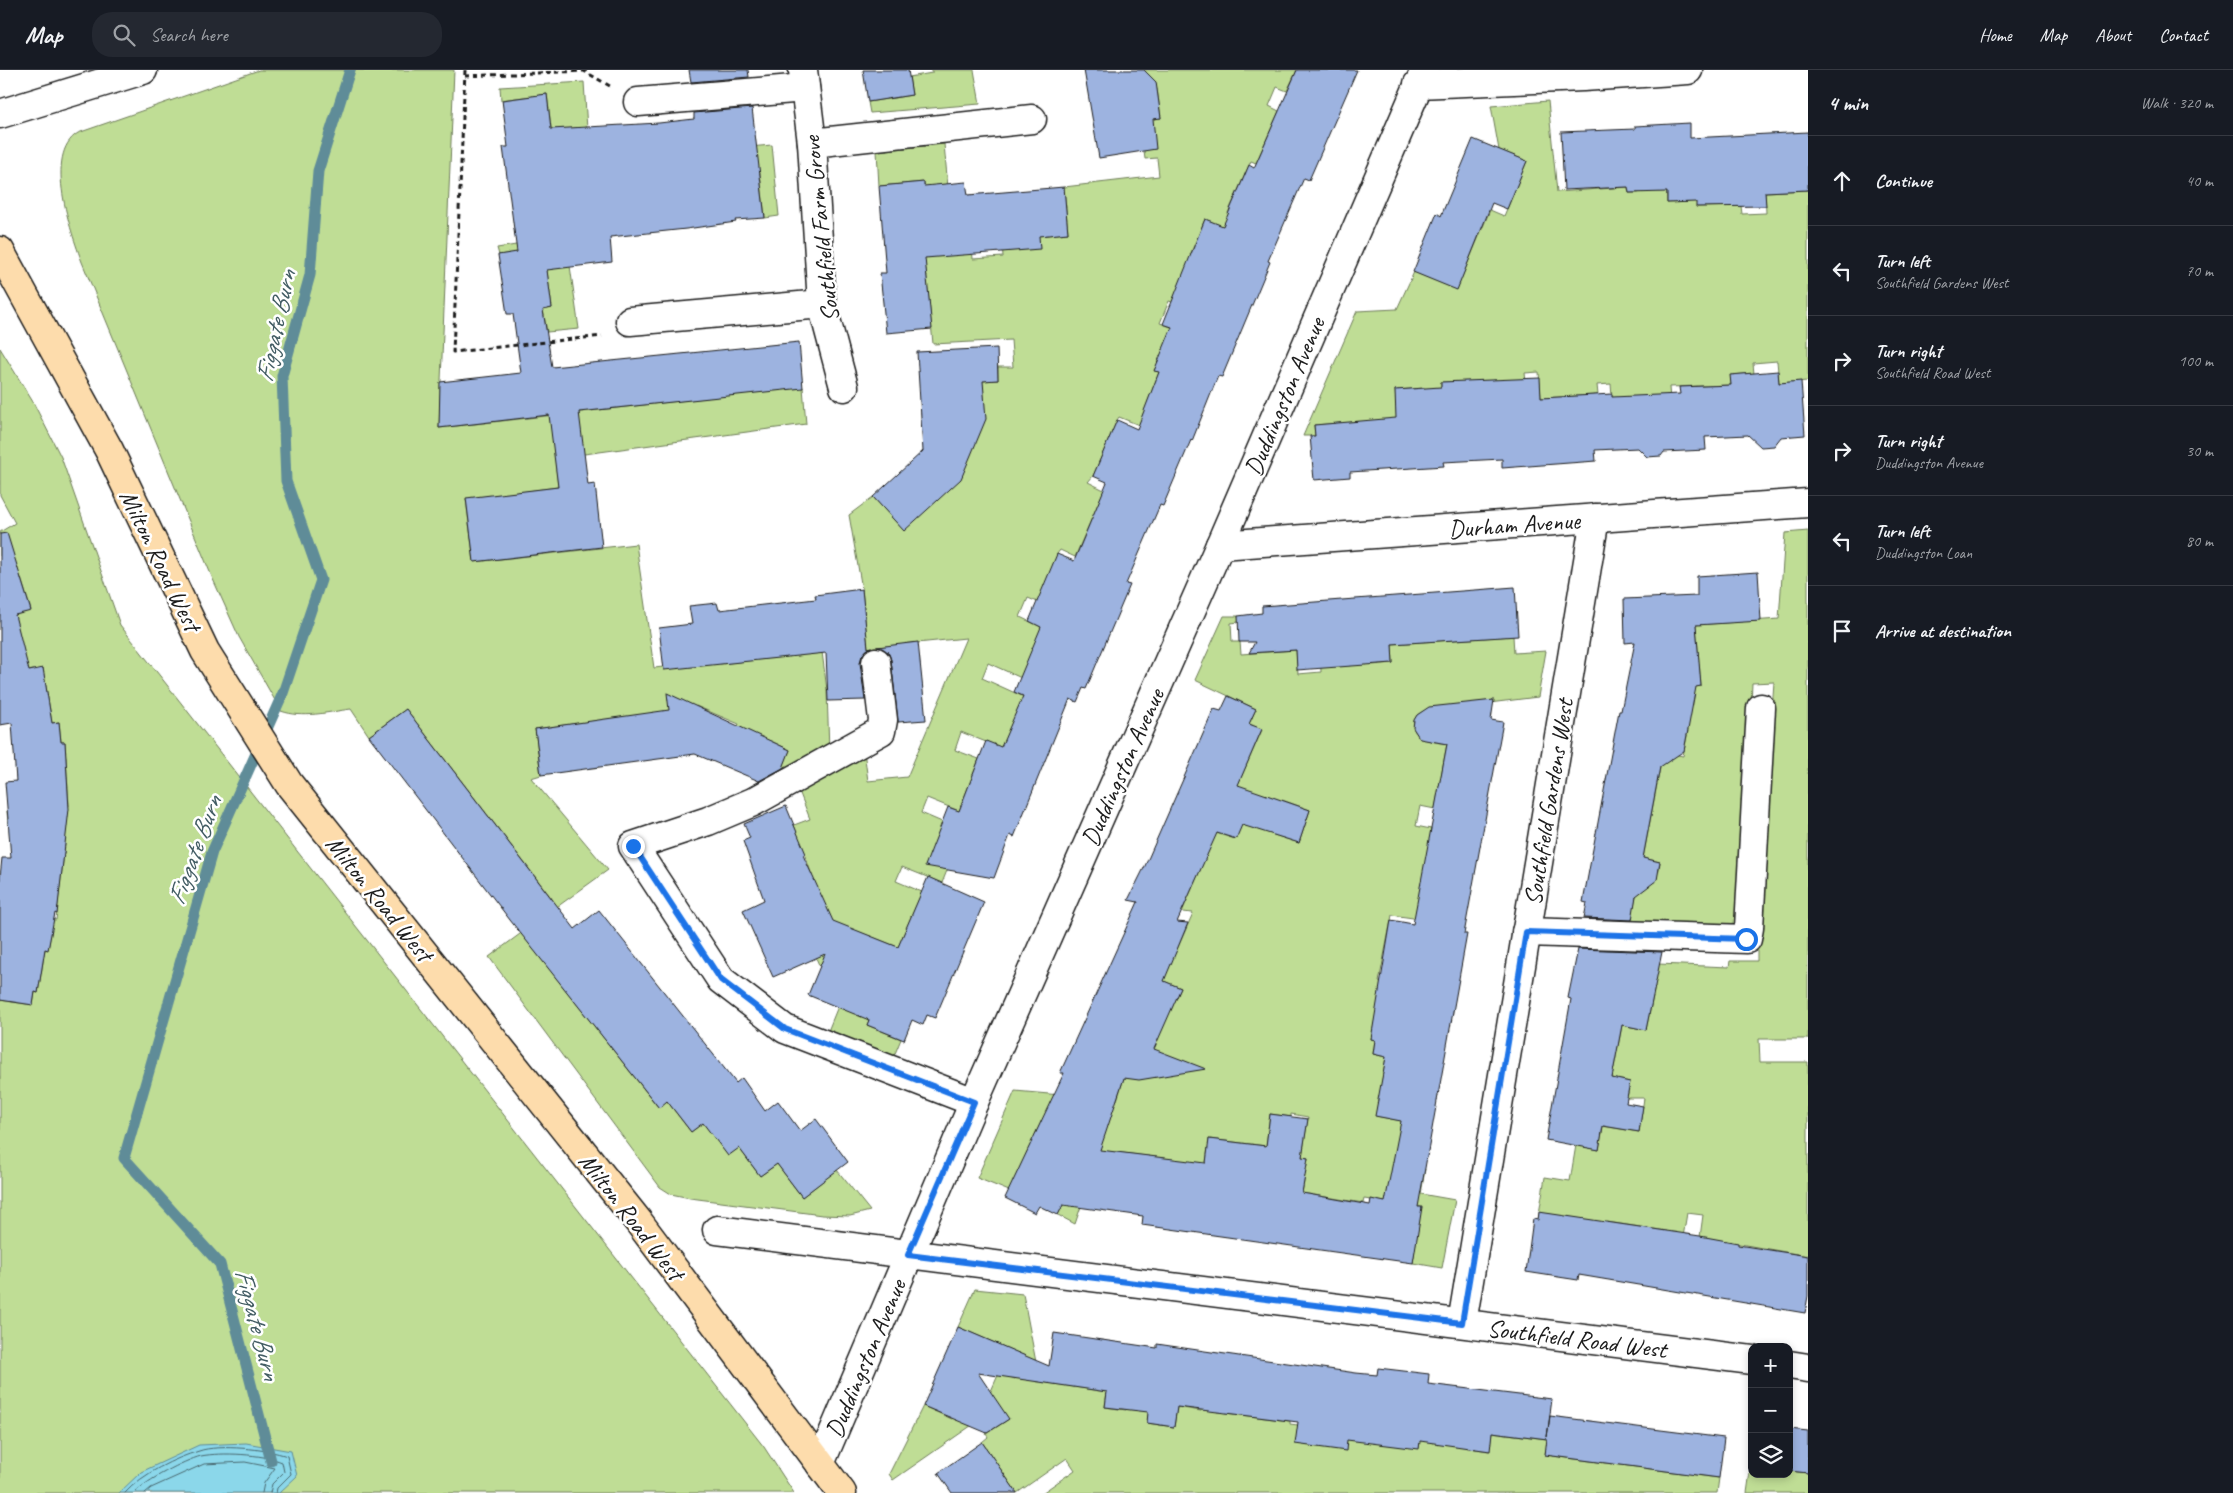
<!DOCTYPE html>
<html lang="en">
<head>
<meta charset="utf-8">
<style>
	body { margin:0; font-family:Caveat,sans-serif; background:#242831; color:#f1f3f6 }
	.controls { position:absolute; right:15px; bottom:15px; display:grid; overflow:hidden; border-radius:10px; box-shadow:0 2px 8px #0003 }
	.controls button { width:45px; height:45px; display:grid; place-items:center; padding:0; border:0; border-bottom:1px solid #363941; background:#171b24; color:#f1f3f6; font:25px sans-serif }
	.stop { position:absolute; width:15px; height:15px; margin:-11px; border:4px solid #1a73e8; border-radius:50%; background:#fff }
	.stop.end { background:#1a73e8; border-color:#fff; box-shadow:0 1px 5px #0008 }
	.list { margin:0; padding:0; list-style:none }
	h2 { display:flex; justify-content:space-between; align-items:center; height:65px; margin:0; padding:0 20px; font-size:21px }
	h2 small { font-size:16px; font-weight:400; color:#9ea1a6 }
	.list li { display:grid; grid-template-columns:32px 1fr auto; gap:15px; align-items:center; box-sizing:border-box; height:90px; padding:0 20px; border-top:1px solid #363941 }
	.list b { display:block; font-size:19px; white-space:nowrap }
	.list p { margin:0; font-size:16px; white-space:nowrap; color:#9ea1a6 }
	.list em { font-size:16px; font-style:normal; color:#9ea1a6 }
	.icon { flex:none; width:28px; height:28px; fill:none; stroke:currentColor; stroke-width:2; stroke-linecap:round; stroke-linejoin:round }
	.map { position:relative; flex:none; width:1808px; height:1423px; overflow:hidden }
	header { display:flex; align-items:center; gap:30px; box-sizing:border-box; height:70px; padding:0 25px; background:#171b24; border-bottom:1px solid #363941 }
	header strong { font-size:24px }
	nav { display:flex; gap:28px; margin-inline-start:auto; font-size:18px }
	.search { width:350px; height:45px; background:#242831; display:flex; align-items:center; gap:12px; box-sizing:border-box; padding:0 18px; border-radius:20px; color:#9ea1a6; font-size:19px }
	main { display:flex }
	aside { flex:1; background:#171b24 }
	.map>svg:first-child { display:block }
	.green { fill:#bfdd95; stroke:#6e7c58; fill-rule:evenodd }
	.water { fill:#8bd7ea; stroke:#5f8c98 }
	.lines { fill:none; stroke-linecap:round; stroke-linejoin:round }
	.shore { stroke:#48676e; stroke-width:1 }
	.stream { stroke:#5f8c98; stroke-width:11 }
	.building { fill:#9db3e0; stroke:#1c1c1c }
	.minor-casing { stroke:#1c1c1c; stroke-width:31 }
	.major-casing { stroke:#1c1c1c; stroke-width:31 }
	.path { stroke:#1c1c1c; stroke-width:3; stroke-dasharray:5 4; stroke-linecap:butt }
	.minor { stroke:#fff; stroke-width:28 }
	.major { stroke:#fddcac; stroke-width:28 }
	.route { stroke:#1a73e8; stroke-width:6 }
	.labels { text-anchor:middle; stroke-width:5; stroke-linejoin:round; paint-order:stroke }
	.street-label { font-size:25px; fill:#1c1c1c; stroke:#fff }
	.water-label { font-size:26px; font-style:italic; fill:#435d64; stroke:#fff }
</style>
</head>
<body>
<header>
<strong>Map</strong>
<div class="search"><svg class="icon" aria-label="search" viewBox="0 0 24 24"><circle cx="10" cy="10" r="6"/><path d="M15 15l6 6"/></svg>Search here</div>
<nav><a>Home</a><a>Map</a><a>About</a><a>Contact</a></nav>
</header>
<main>
<div class="map">
<svg width="1808" height="1423" viewBox="0 0 1808 1423">
	<rect width="100%" height="100%" fill="#fff"/>
	<filter id="ink" filterUnits="userSpaceOnUse"><feTurbulence type="fractalNoise" baseFrequency=".02" numOctaves="2"/><feDisplacementMap in="SourceGraphic" scale="10" xChannelSelector="R" yChannelSelector="G"/><feConvolveMatrix kernelMatrix="1 2 1 2 8 2 1 2 1" color-interpolation-filters="sRGB"/></filter>
	<g filter="url(#ink)">
		<g class="green">
			<path d="M259 0H454L439 358 803 317 806 354 555 388 558 417 466 429 474 492 636 474 654 598 719 591 720 594 822 582 827 620 829 681 781 702 790 680 771 671 735 662 739 654 696 636 679 677 602 650 535 659 541 705 531 708 608 800 521 863 658 1037 667 1031 691 1062 703 1053 739 1078 760 1106 777 1094 802 1127 837 1100 870 1141 850 1146 822 1145 690 1128 671 1124 660 1117 489 887 520 864 553 830 406 639 369 666 351 639C328 642 303 649 281 641L239 567 212 507 82 192C71 162 43 84 78 63Z"/>
			<polygon points="932,0 974,0 980,34 870,43 868,32 912,25 909,7 932,3"/>
			<polygon points="1144,0 1297,0 1287,21 1277,17 1269,36 1279,41 1256,93 1251,91 1249,95 1228,143 1247,166 1205,149 1190,185 1210,193 1182,235 1169,231 1160,253 1179,260 1154,300 1159,302 1139,355 1119,347 1117,350 1093,406 1088,412 1104,420 1075,487 1060,480 1057,484 1069,545 1028,528 1020,547 1041,557 1037,615 988,593 982,608 1024,627 1001,678 961,662 955,680 979,689 959,741 927,728 921,743 942,752 958,773 942,813 902,797 896,811 922,822 898,877 854,860 876,934 867,955 901,969 894,986 828,961 849,909 820,897 816,888 821,885 813,808 794,755 810,749 797,716 864,681 868,711 907,707 966,568 868,578 862,519 849,445 873,427 904,460 933,370 963,312 998,310 998,297 1013,297 1011,270 933,274 926,199 917,188 931,187 924,112 879,116 877,81 944,74 950,139 969,138 973,189 1003,187 1002,169 1068,163 1064,117 1159,106 1157,88 1145,89 1140,51 1161,48 1157,19"/>
			<polygon points="584,12 589,91 772,75 779,146 765,148 760,103 617,120 570,196 579,259 547,262 543,240 552,238 544,179 499,185 497,178 516,175 554,83 547,24 501,30 500,17"/>
			<polygon points="1548,31 1557,122 1628,117 1629,123 1638,123 1666,112 1667,133 1689,132 1695,111 1697,137 1741,136 1742,144 1766,143 1765,122 1808,120 1808,311 1779,313 1777,291 1753,293 1755,315 1745,304 1731,305 1731,315 1669,317 1674,378 1612,327 1611,314 1597,315 1598,325 1541,328 1539,302 1525,303 1526,312 1441,312 1441,349 1425,318 1395,320 1397,352 1356,352 1314,355 1315,366 1303,366 1357,241 1397,239 1414,202 1457,219 1490,140 1504,146 1527,91 1499,80 1491,36"/>
			<polygon points="0,278 33,332 61,387 120,555 764,1377 794,1423 0,1423 0,930 33,935 35,922 38,923 45,879 48,879 51,863 30,846 56,850 65,774 50,759 8,754 7,741 69,736 65,672 61,672 59,652 52,653 43,598 23,602 15,545 31,540 20,505 0,486 0,462 15,453 0,425"/>
			<polygon points="1808,461 1808,969 1759,969 1760,992 1808,992 1808,1186 1700,1167 1703,1145 1687,1143 1679,1191 1664,1189 1667,1161 1607,1152 1603,1178 1538,1150 1545,1107 1570,1111 1576,1075 1599,1080 1603,1056 1639,1062 1644,1028 1627,1028 1630,1012 1612,1008 1622,955 1646,960 1655,916 1634,893 1729,897 1730,891 1757,891 1757,848 1774,612 1752,613 1741,857 1612,855 1616,838 1633,841 1639,810 1656,812 1660,792 1643,788 1663,682 1683,686 1688,661 1668,657 1667,619 1701,616 1696,555 1779,549 1785,463"/>
			<path d="M1224 546H1238L1239 552 1231 553 1232 572H1240L1241 584 1296 580 1298 604 1321 602 1320 579 1372 595 1393 593 1392 574 1513 566 1514 583 1546 581 1538 627 1424 641C1419 643 1415 646 1414 652 1410 670 1435 672 1447 674L1435 739 1420 736 1416 756 1431 759 1427 850 1392 845 1379 912 1401 917 1375 949 1371 969 1375 970 1373 984 1386 987 1376 1046 1408 1052 1393 1092 1425 1099 1421 1124 1455 1130 1442 1198 1413 1193 1421 1137 1364 1129 1363 1133 1302 1123 1308 1088 1302 1087 1308 1047 1291 1044V1047L1270 1044 1266 1076 1209 1069 1198 1157 1177 1090 1115 1082 1090 1110 1075 1154 1058 1145 1092 1073 1042 1050 1009 1121 977 1108 1015 1021 1117 1030 1124 1008 1153 979 1149 935 1171 940 1181 918 1151 906 1175 884 1193 843 1182 842 1216 763 1235 769 1227 739 1262 660 1246 652H1250L1256 639 1195 610ZM1282 730 1310 740 1299 773 1271 764Z"/>
			<polygon points="975,1219 1023,1224 1039,1308 1042,1312 1107,1322 1105,1337 1126,1340 1129,1325 1150,1334 1147,1353 1174,1357 1177,1337 1201,1341 1205,1315 1217,1342 1290,1351 1290,1354 1298,1355 1352,1335 1419,1378 1421,1362 1470,1378 1489,1381 1492,1362 1547,1369 1545,1385 1719,1408 1717,1423 1042,1423 1075,1400 1067,1388 1017,1423 982,1372 988,1367 986,1364 1009,1349 978,1351 893,1410 889,1404 923,1336 952,1349 965,1321 987,1330 999,1303 1015,1309 1025,1286 958,1257"/>
			<polygon points="1751,1395 1752,1404 1789,1404 1789,1401 1808,1403 1808,1423 1747,1423"/>
		</g>
		<polygon class="water" points="246,1373 291,1381 297,1406 279,1423 119,1423 141,1402 199,1375"/>
		<g class="lines">
			<g class="shore">
				<path d="M125 1423C142 1404 175 1388 199 1381 218 1374 268 1379 287 1386L291 1404 277 1418 276 1423"/>
				<path d="M134 1423C147 1410 183 1391 201 1386 221 1382 263 1384 282 1392L284 1402 272 1414 270 1423"/>
				<polyline points="145,1423 151,1418 204,1394 245,1392 275,1398 264,1413 262,1423"/>
			</g>
			<polyline class="stream" points="271,1391 220,1194 124,1088 212,782 283,623 321,510 286,411 282,306 310,205 318,101 350,0"/>
		</g>
		<g class="building">
			<polygon points="689,0 748,0 749,7 691,12"/>
			<polygon points="863,0 908,0 912,25 868,32"/>
			<polygon points="1084,0 1144,0 1156,12 1161,48 1153,49 1156,79 1099,88"/>
			<polygon points="1297,0 1357,0 1309,110 1304,108 1268,191 1270,192 1222,307 1218,306 1192,371 1191,370 1163,436 1160,435 1126,514 1130,515 1086,619 1083,618 1077,632 1070,629 1014,767 1010,765 994,808 925,796 948,737 959,741 986,671 1001,677 1023,626 1014,622 1041,557 1029,551 1057,484 1074,491 1107,412 1093,406 1117,350 1137,359 1159,302 1154,301 1172,257 1163,254 1205,149 1223,156 1249,95 1254,98"/>
			<polygon points="547,24 551,59 659,53 694,49 694,43 752,38 765,148 735,150 736,152 686,159 610,167 612,192 547,200 552,238 543,240 552,297 799,272 803,318 579,342 588,415 595,414 602,477 474,492 466,428 558,417 549,345 439,358 440,312 521,303 513,244 507,244 498,185 517,182 503,77 508,77 502,30"/>
			<polygon points="1690,53 1690,68 1808,62 1808,120 1765,122 1766,136 1696,137 1696,132 1667,133 1667,122 1629,123 1628,117 1564,120 1561,62 1635,59 1635,56"/>
			<polygon points="1473,69 1527,91 1507,139 1492,133 1457,220 1413,202 1437,143 1441,146"/>
			<polygon points="924,112 924,116 966,112 968,125 1064,117 1068,163 1039,166 1040,179 925,188 932,259 886,263 880,203 886,203 879,116"/>
			<polygon points="997,278 998,310 983,311 986,349 961,409 904,461 873,427 923,381 917,282"/>
			<polygon points="1778,301 1779,313 1801,311 1805,365 1781,367 1774,376 1761,377 1748,365 1705,367 1706,380 1664,382 1661,386 1647,387 1638,378 1595,380 1596,391 1502,398 1502,389 1443,392 1444,396 1350,402 1350,407 1314,410 1310,366 1315,366 1314,355 1396,348 1395,320 1441,317 1441,312 1540,308 1541,328 1612,324 1612,327 1680,324 1679,317 1731,315 1730,305"/>
			<polygon points="7,463 31,541 15,545 29,601 43,598 52,653 59,652 61,672 65,672 69,739 57,844 55,843 48,880 45,879 38,923 35,922 33,935 0,930 0,807 2,788 11,788 5,712 16,711 12,653 0,655 0,464"/>
			<polygon points="1758,502 1761,551 1696,555 1701,616 1696,617 1684,681 1660,697 1643,788 1660,792 1657,810 1636,826 1632,850 1584,848 1587,833 1583,832 1619,641 1621,641 1635,572 1625,573 1624,529 1697,526 1697,506"/>
			<polygon points="1515,517 1518,566 1392,574 1393,593 1297,600 1296,580 1249,583 1255,572 1239,572 1238,546 1262,543 1262,536"/>
			<polygon points="862,519 868,578 872,577 862,585 860,593 865,630 828,631 826,583 664,600 659,558 692,554 689,536 717,533 719,540 816,529 815,525"/>
			<polygon points="918,572 926,650 898,652 891,590 888,582 877,577"/>
			<polygon points="667,623 790,680 783,698 759,711 695,684 541,705 535,659 669,640"/>
			<polygon points="1228,626 1256,639 1249,654 1262,659 1238,715 1310,740 1299,773 1242,755 1236,769 1217,763 1177,852 1188,853 1164,911 1181,918 1154,979 1206,999 1139,1010 1124,1008 1100,1080 1206,1093 1209,1069 1266,1076 1270,1044 1308,1049 1302,1087 1308,1088 1302,1123 1370,1135 1371,1129 1385,1132 1401,1051 1375,1046 1386,987 1373,984 1375,970 1371,969 1391,850 1413,854 1447,674 1420,669 1413,658 1414,650 1417,645 1429,637 1494,630 1491,650 1503,652 1464,864 1467,864 1418,1137 1422,1137 1413,1193 1142,1155 1143,1146 1063,1135 1058,1145 1039,1136 1035,1143 1005,1128 1064,1003 1060,1003 1138,832 1128,830 1145,796 1214,639 1221,641"/>
			<polygon points="406,639 575,859 599,840 736,1013 742,1008 765,1041 778,1031 800,1061 816,1049 848,1092 802,1127 777,1094 760,1106 739,1078 728,1086 703,1053 691,1062 667,1031 659,1038 510,850 369,666"/>
			<polygon points="786,736 806,784 803,785 833,851 898,877 928,807 984,832 935,948 927,945 923,955 912,950 904,970 867,955 869,950 808,925 825,884 773,907 743,840 764,830 743,771 750,768 744,754"/>
			<polygon points="1578,879 1662,882 1646,960 1622,955 1612,1008 1630,1012 1626,1033 1643,1036 1639,1062 1603,1056 1599,1080 1546,1070 1571,929 1568,928"/>
			<polygon points="1539,1142 1700,1166 1738,1173 1738,1175 1808,1186 1808,1226 1805,1243 1579,1205 1578,1210 1526,1202 1533,1149 1538,1150"/>
			<polygon points="958,1257 1049,1296 1054,1263 1157,1278 1157,1274 1184,1278 1356,1303 1377,1305 1378,1298 1429,1304 1428,1314 1552,1329 1547,1367 1550,1346 1724,1368 1719,1408 1545,1385 1547,1369 1492,1362 1490,1381 1420,1371 1419,1379 1347,1370 1346,1381 1295,1374 1298,1352 1177,1337 1174,1357 1147,1353 1148,1342 1105,1337 1107,1322 978,1303 1009,1349 987,1363 923,1336"/>
			<polygon points="1789,1359 1808,1361 1808,1403 1789,1401"/>
			<polygon points="982,1372 1017,1423 952,1423 938,1403"/>
		</g>
		<g class="lines">
			<defs>
				<g id="minor">
					<polyline points="803,0 812,73 822,234 844,317"/>
					<polyline points="1418,14 1583,7 1688,0"/>
					<polyline points="638,32 805,18"/>
					<polyline points="0,44 143,0"/>
					<polyline points="812,73 1032,49"/>
					<polyline points="630,251 822,234"/>
					<polyline points="1220,475 1808,433"/>
					<polyline points="876,592 883,650 881,661 753,732 708,751 633,776 721,910 785,959 974,1032"/>
					<polyline points="1526,862 1747,869 1749,858 1761,638"/>
					<polyline points="717,1160 1752,1290"/>
					<polyline points="1462,1253 1595,448"/>
					<polyline points="1789,1295 1808,1298"/>
					<polyline points="820,1394 974,1032 1220,475 1425,0"/>
				</g>
				<polyline id="major" points="0,181 109,380 205,581 289,714 638,1151 842,1423"/>
			</defs>
			<use href="#minor" class="minor-casing"/>
			<use href="#major" class="major-casing"/>
			<g class="path">
				<polyline points="465,0 453,282 602,266"/>
				<polyline points="465,6 584,1 610,16"/>
			</g>
			<use href="#minor" class="minor"/>
			<use href="#major" class="major"/>
		</g>
	</g>
	<g class="lines" filter="url(#ink)">
		<polyline class="route" points="633,776 721,910 785,959 974,1032 908,1185 1462,1253 1526,862 1746,869"/>
	</g>
	<g class="labels">
		<g class="street-label">
			<text transform="translate(820 159) rotate(-96)" y="9">Southfield Farm Grove</text>
			<text transform="translate(1284 326) rotate(-67)" y="9">Duddingston Avenue</text>
			<text transform="translate(1514 454) rotate(-4)" y="9">Durham Avenue</text>
			<text transform="translate(161 490) rotate(64)" y="9">Milton Road West</text>
			<text transform="translate(1122 697) rotate(-66)" y="9">Duddingston Avenue</text>
			<text transform="translate(1548 732) rotate(-81)" y="9">Southfield Gardens West</text>
			<text transform="translate(380 828) rotate(51)" y="9">Milton Road West</text>
			<text transform="translate(632 1146) rotate(52)" y="9">Milton Road West</text>
			<text transform="translate(1577 1268) rotate(7)" y="9">Southfield Road West</text>
			<text transform="translate(865 1288) rotate(-67)" y="9">Duddingston Avenue</text>
		</g>
		<g class="water-label">
			<text transform="translate(275 256) rotate(-78)" y="9">Figgate Burn</text>
			<text transform="translate(194 780) rotate(-70)" y="9">Figgate Burn</text>
			<text transform="translate(258 1254) rotate(75)" y="9">Figgate Burn</text>
		</g>
	</g>
</svg>
<div class="controls">
<button>+</button>
<button>−</button>
<button><svg class="icon" aria-label="layers" viewBox="0 0 24 24"><path d="M12 4l9 5-9 5-9-5zM3 14l9 5 9-5"/></svg></button>
</div>
<div class="stop" style="left:1746px;top:869px"></div>
<div class="stop end" style="left:633px;top:776px"></div>
</div>
<aside>
<h2>4 min<small>Walk · 320 m</small></h2>
<ul class="list">
<li><svg class="icon" aria-label="ahead" viewBox="0 0 24 24"><path d="M12 20V5M6 11l6-6 6 6"/></svg><div><b>Continue</b></div><em>40 m</em></li>
<li><svg class="icon" aria-label="left" viewBox="0 0 24 24"><path d="M17 20v-9H6M10 6l-5 5 5 5"/></svg><div><b>Turn left</b><p>Southfield Gardens West</p></div><em>70 m</em></li>
<li><svg class="icon" aria-label="right" viewBox="0 0 24 24"><path d="M7 20v-9h11M14 6l5 5-5 5"/></svg><div><b>Turn right</b><p>Southfield Road West</p></div><em>100 m</em></li>
<li><svg class="icon" aria-label="right" viewBox="0 0 24 24"><path d="M7 20v-9h11M14 6l5 5-5 5"/></svg><div><b>Turn right</b><p>Duddingston Avenue</p></div><em>30 m</em></li>
<li><svg class="icon" aria-label="left" viewBox="0 0 24 24"><path d="M17 20v-9H6M10 6l-5 5 5 5"/></svg><div><b>Turn left</b><p>Duddingston Loan</p></div><em>80 m</em></li>
<li><svg class="icon" aria-label="arrive" viewBox="0 0 24 24"><path d="M6 21V4h12l-3 4 3 4H6"/></svg><div><b>Arrive at destination</b></div></li>
</ul>
</aside>
</main>
</body>
</html>
